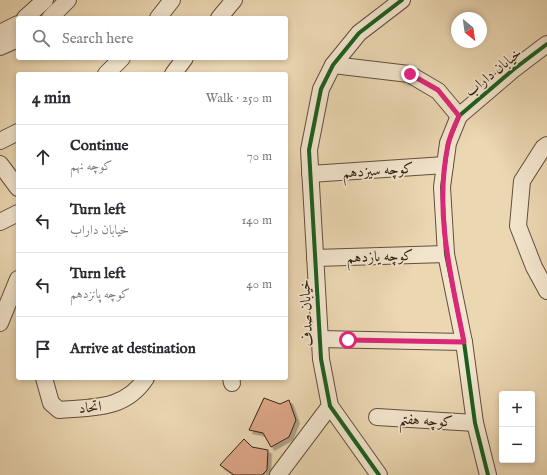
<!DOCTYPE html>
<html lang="en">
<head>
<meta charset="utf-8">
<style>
	body { margin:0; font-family:"IM FELL English",Amiri,serif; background:#f7f7f7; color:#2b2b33 }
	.controls { position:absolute; right:12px; bottom:12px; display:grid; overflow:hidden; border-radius:4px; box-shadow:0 2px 6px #0003 }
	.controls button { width:36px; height:36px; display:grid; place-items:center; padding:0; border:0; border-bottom:1px solid #e1e1e2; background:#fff; color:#2b2b33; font:20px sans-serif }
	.compass { position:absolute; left:451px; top:12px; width:36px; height:36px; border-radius:50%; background:#fff; box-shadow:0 2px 6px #0003; rotate:151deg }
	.stop { position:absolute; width:12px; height:12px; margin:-9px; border:3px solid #db2777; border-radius:50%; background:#fff }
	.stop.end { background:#db2777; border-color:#fff; box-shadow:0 1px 4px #0008 }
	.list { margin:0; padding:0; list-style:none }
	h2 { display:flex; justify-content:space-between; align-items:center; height:52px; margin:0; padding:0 16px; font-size:17px }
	h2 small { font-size:13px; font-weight:400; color:#7c7c81 }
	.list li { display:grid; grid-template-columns:26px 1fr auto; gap:12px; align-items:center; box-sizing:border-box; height:64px; padding:0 16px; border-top:1px solid #e1e1e2 }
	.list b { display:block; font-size:15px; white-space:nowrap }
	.list p { margin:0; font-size:13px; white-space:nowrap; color:#7c7c81 }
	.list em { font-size:13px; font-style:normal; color:#7c7c81 }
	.icon { flex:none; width:22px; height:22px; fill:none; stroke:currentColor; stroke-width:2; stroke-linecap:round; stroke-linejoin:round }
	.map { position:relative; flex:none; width:547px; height:475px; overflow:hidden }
	.search { position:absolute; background:#fff; box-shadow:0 2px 6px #0003; left:16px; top:16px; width:272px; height:44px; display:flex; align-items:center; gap:10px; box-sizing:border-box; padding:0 14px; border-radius:4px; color:#7c7c81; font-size:15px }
	.panel { position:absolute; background:#fff; box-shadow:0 2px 6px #0003; left:16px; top:72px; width:272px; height:308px; border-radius:4px }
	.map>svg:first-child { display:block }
	.building { fill:#dea789; stroke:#362116; filter:url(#shadow) }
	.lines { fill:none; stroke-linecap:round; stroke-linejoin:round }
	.minor-casing { stroke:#634e3d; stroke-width:18 }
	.minor { stroke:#f2e5cd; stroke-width:16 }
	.cycleway-casing { stroke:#f2e5cd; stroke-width:6 }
	.cycleway { stroke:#1b5e20; stroke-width:4 }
	.route { stroke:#db2777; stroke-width:5 }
	.labels { text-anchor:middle; stroke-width:3.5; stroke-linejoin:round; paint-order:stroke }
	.street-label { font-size:15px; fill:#362116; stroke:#f2e5cd }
</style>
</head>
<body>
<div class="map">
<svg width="547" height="475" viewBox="0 0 547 475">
	<defs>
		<filter id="shadow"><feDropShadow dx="3.5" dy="3.5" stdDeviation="0" flood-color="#0004"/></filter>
	</defs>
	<rect width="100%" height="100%" fill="#ebd7b2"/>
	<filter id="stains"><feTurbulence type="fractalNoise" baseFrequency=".005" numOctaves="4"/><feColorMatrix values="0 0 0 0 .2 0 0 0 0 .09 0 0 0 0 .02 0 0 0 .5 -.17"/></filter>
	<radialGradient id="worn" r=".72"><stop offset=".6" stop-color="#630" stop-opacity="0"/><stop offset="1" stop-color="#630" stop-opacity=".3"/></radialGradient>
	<g class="building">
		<polygon points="264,398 280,404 289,400 296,420 289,437 271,447 263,433 249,430"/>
		<polygon points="244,439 252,447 268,450 267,470 262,475 234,475 220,465"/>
	</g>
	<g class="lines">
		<defs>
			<g id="minor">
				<polyline points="25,18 45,0"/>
				<polyline points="50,18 68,0"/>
				<polyline points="158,18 172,0"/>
				<polyline points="219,18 234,0"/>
				<polyline points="0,33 18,24"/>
				<polyline points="0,47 18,39"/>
				<polyline points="333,65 409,74 438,91 459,116"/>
				<polyline points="106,74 122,58"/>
				<polyline points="173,74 185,58"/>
				<polyline points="0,141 18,132"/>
				<polyline points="547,145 543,148 522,181 518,226 534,267 547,291"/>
				<polyline points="0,164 18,188"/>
				<polyline points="310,174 445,165"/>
				<polyline points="0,222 18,213"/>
				<polyline points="315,258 446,254"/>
				<polyline points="0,323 18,279"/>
				<polyline points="319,339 464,342"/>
				<path d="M44 378 51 403 59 410C94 407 125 410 146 378"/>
				<polyline points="231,378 232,383"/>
				<polyline points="377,417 475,423"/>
				<polyline points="278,475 330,406"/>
				<polyline points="379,475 330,406 321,359 309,150 321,89 333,65 359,33 402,0"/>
				<polyline points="488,475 475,423 464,342 446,254 442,187 448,143 459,116 514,69 547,44"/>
			</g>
		</defs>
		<use href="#minor" class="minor-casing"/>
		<use href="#minor" class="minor"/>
		<defs>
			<g id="cycleway">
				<polyline points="379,475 330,406 321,359 309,150 321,89 333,65 359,33 402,0"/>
				<polyline points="488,475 475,423 464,342 446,254 442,187 448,143 459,116 514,69 547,44"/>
			</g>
		</defs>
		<use href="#cycleway" class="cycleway-casing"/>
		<use href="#cycleway" class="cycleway"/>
	</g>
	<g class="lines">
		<path class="route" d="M348 340 464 342C451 277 434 211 448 145 450 135 455 125 459 116L438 90 410 74"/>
	</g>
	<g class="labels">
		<g class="street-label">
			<text transform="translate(493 72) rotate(-39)" y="5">خیابان داراب</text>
			<text transform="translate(378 170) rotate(-4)" y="5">کوچه سیزدهم</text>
			<text transform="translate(380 256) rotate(-2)" y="5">کوچه یازدهم</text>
			<text transform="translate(306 313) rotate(-93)" y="5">خیابان صدف</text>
			<text transform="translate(90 407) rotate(-5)" y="5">اتحاد</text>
			<text transform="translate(426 420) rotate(3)" y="5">کوچه هفتم</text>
		</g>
	</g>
	<rect width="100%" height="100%" filter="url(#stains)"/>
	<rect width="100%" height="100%" fill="url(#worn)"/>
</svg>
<div class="controls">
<button>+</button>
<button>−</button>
</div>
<svg class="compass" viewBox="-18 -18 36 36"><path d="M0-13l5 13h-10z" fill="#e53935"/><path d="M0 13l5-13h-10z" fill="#7c7c81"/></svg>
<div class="stop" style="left:348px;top:340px"></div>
<div class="stop end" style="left:410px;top:74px"></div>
<div class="search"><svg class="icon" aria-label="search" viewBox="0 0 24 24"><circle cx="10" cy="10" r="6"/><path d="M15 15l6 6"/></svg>Search here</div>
<section class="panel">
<h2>4 min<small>Walk · 250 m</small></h2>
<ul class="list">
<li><svg class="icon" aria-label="ahead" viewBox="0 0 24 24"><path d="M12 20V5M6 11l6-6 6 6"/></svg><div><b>Continue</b><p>کوچه نهم</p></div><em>70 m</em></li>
<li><svg class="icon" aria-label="left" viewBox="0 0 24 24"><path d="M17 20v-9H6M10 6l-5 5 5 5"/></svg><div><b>Turn left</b><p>خیابان داراب</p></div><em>140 m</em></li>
<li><svg class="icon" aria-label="left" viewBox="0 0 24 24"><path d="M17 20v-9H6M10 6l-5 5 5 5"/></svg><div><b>Turn left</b><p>کوچه پانزدهم</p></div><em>40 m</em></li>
<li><svg class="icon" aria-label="arrive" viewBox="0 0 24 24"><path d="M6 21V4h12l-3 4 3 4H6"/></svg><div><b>Arrive at destination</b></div></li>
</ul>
</section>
</div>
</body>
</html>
